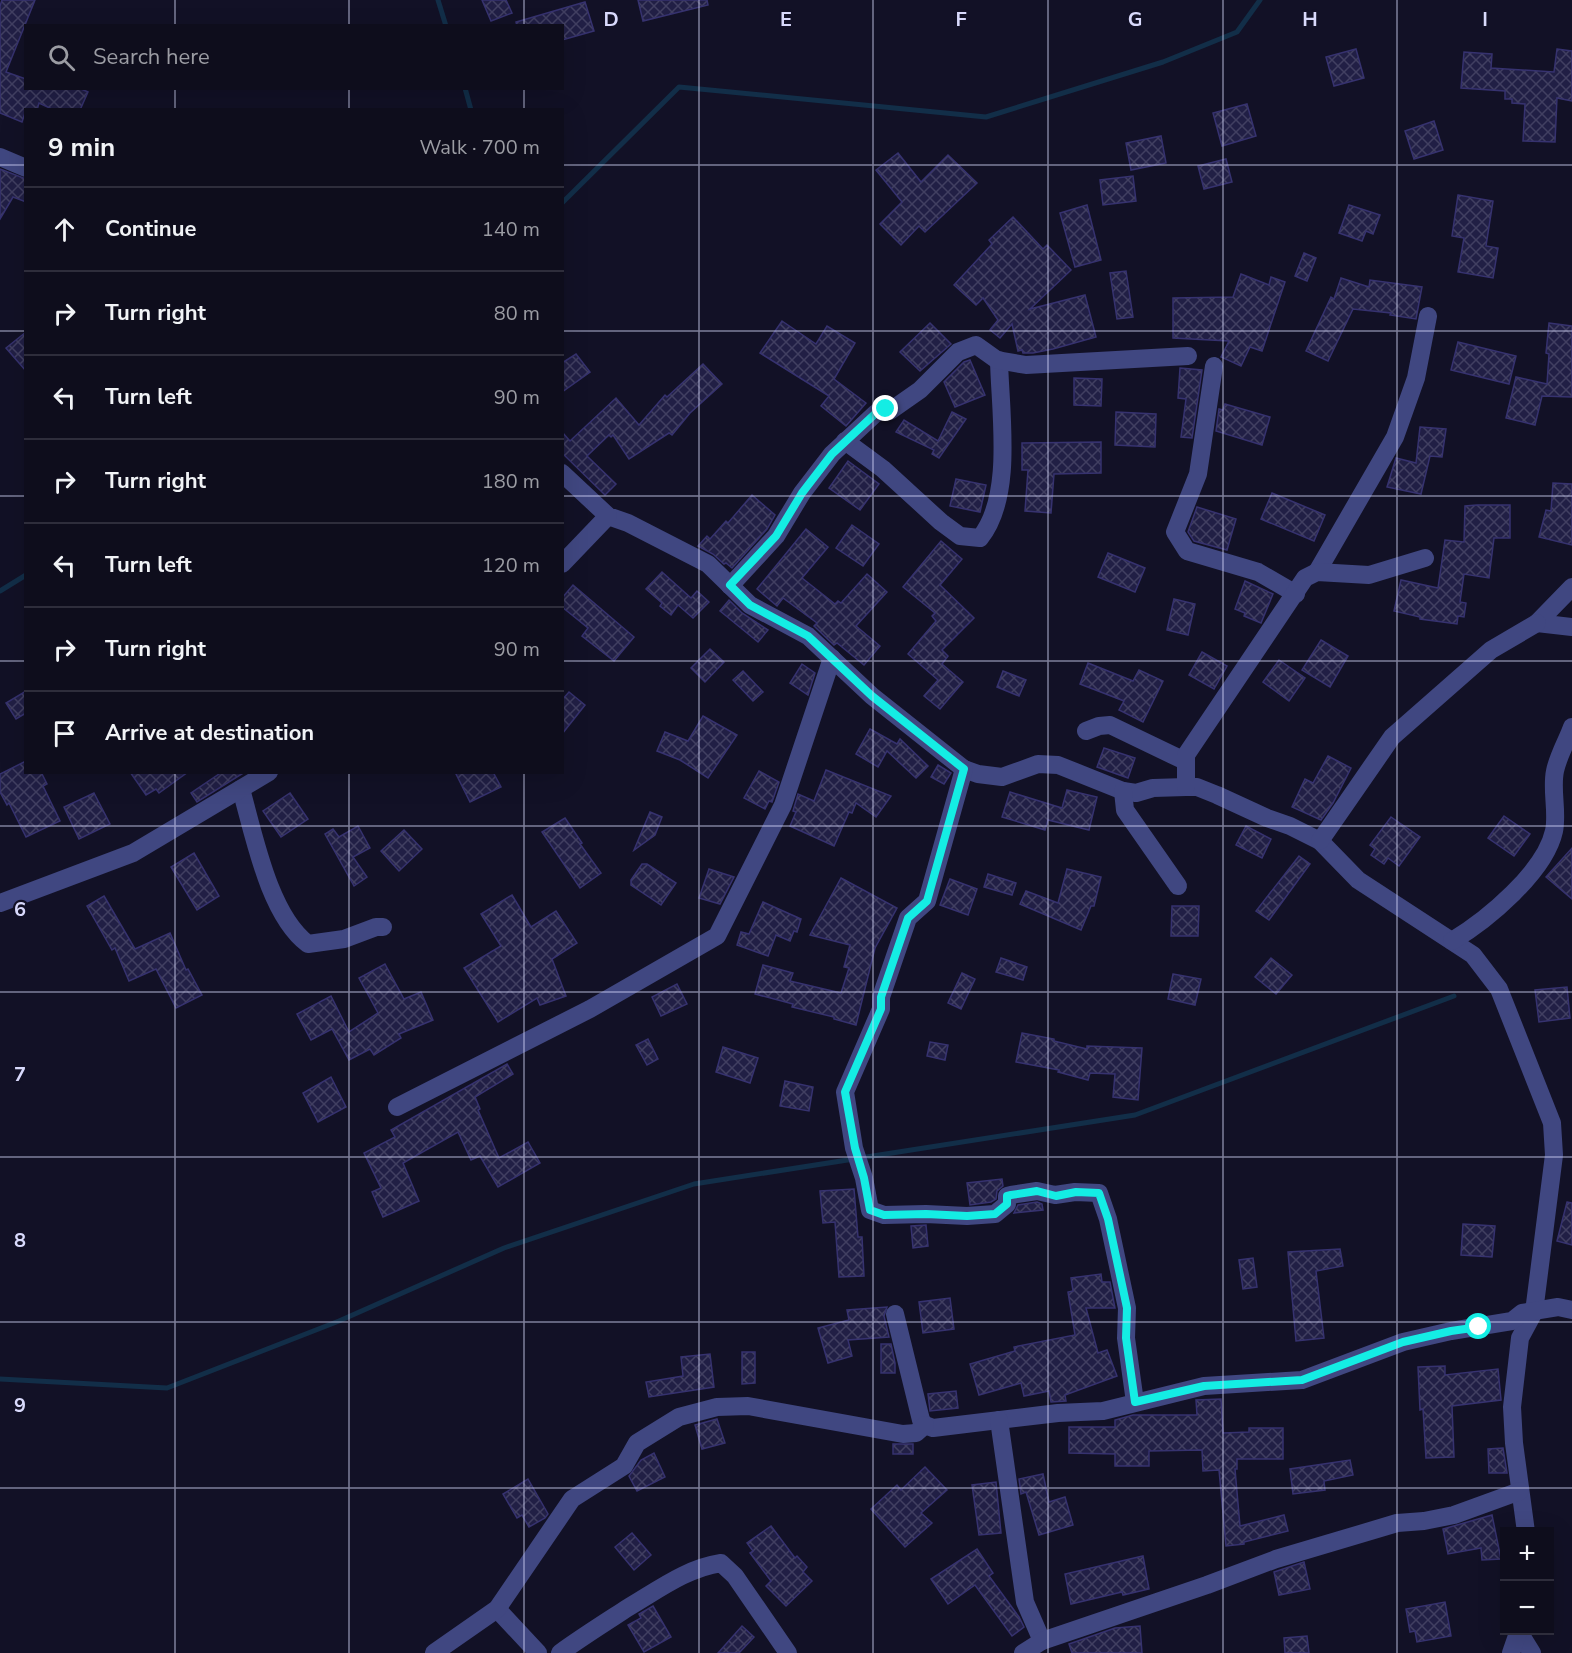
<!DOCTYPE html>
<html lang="en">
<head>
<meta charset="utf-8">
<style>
	body { margin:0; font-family:"Nunito Sans",sans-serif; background:#171625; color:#f1f3f6 }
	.controls { position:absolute; right:18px; bottom:18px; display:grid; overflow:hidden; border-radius:0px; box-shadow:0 6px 24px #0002 }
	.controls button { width:54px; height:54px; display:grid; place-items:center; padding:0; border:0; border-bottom:2px solid #2e2d3b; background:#0e0d1c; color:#f1f3f6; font:30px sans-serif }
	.stop { position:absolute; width:18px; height:18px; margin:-14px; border:4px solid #14ede4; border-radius:50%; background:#fff }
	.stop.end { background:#14ede4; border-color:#fff; box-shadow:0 2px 6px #0008 }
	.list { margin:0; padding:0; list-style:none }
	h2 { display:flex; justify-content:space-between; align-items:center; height:78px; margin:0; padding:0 24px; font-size:26px }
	h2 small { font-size:20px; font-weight:400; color:#9b9ca3 }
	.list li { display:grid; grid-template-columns:39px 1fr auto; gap:18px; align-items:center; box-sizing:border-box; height:84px; padding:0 24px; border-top:2px solid #2e2d3b }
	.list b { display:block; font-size:22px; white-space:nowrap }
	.list em { font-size:20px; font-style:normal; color:#9b9ca3 }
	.icon { flex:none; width:33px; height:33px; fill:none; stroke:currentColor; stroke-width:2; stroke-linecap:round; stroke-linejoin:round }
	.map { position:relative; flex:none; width:1572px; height:1653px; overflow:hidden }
	.search { position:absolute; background:#0e0d1c; box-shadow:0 6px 24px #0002; left:24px; top:24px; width:540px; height:66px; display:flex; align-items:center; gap:15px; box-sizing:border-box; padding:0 21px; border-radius:0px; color:#9b9ca3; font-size:22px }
	.panel { position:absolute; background:#0e0d1c; box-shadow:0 6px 24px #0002; left:24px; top:108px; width:540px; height:666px; border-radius:0px }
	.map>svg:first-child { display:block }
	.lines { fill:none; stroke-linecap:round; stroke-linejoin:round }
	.stream { stroke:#122e48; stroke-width:5 }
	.building { fill:url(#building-cross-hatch); stroke:#36326f; stroke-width:1.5 }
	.minor { stroke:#404781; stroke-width:18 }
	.route { stroke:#14ede4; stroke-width:8 }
	.grid { fill:none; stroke:#d9dafc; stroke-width:1.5; stroke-opacity:0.55 }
	.grid-label { font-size:20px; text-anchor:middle; font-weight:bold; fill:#d9dafc; stroke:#121126; stroke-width:4.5; stroke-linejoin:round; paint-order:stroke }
</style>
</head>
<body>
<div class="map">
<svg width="1572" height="1653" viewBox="0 0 1572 1653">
	<defs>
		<pattern id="building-cross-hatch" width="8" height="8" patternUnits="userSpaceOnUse" patternTransform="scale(1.5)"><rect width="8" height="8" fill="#211f45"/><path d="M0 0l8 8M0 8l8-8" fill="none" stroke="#413f61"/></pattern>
	</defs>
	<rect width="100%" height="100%" fill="#121126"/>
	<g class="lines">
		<g class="stream">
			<polyline points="438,0 446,26"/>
			<polyline points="465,88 471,110"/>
			<polyline points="562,203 679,87 986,117 1163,62 1237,32 1260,0"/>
			<polyline points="0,591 26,575"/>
			<polyline points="0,1379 167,1388 339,1321 504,1248 694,1184 1135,1115 1454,996"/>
		</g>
	</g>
	<g class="building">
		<polygon points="2,0 35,0 6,72 26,79 26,88 79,88 88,92 80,110 54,110 39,103 37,110 26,110 22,122 0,113 0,6"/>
		<polygon points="482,0 506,0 512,13 491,21"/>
		<polygon points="638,0 707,0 708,5 643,21"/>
		<polygon points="585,2 594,31 562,40 562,26 517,26 516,22"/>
		<polygon points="1356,49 1364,78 1334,86 1326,57"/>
		<polygon points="1557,49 1572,51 1572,101 1557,98 1555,142 1523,141 1525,104 1512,103 1512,99 1505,99 1505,91 1461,88 1464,52 1492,54 1491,68 1554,72"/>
		<polygon points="1247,104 1256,136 1222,146 1213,113"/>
		<polygon points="1434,121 1443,150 1414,159 1405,131"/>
		<polygon points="1161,136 1166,163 1131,170 1126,143"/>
		<polygon points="898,153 921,182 948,155 977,183 925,232 919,226 901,245 880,224 902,202 876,170"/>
		<polygon points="1226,159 1232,182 1204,189 1198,166"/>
		<polygon points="0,169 26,179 26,202 13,197 0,219"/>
		<polygon points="1133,176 1136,201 1103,205 1100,180"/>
		<polygon points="1458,195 1493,201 1486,246 1498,248 1493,278 1458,272 1464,238 1452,236"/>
		<polygon points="1087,205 1101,260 1075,267 1060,213"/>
		<polygon points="1349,205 1380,215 1373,234 1366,231 1362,241 1339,233"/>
		<polygon points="1013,217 1043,249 1047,245 1071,270 1030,309 1085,295 1096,337 1053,349 1033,353 1023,353 1022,350 1018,351 1012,324 1000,338 990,330 998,320 983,298 976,305 954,285 992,244 989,240"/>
		<polygon points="1304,253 1316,258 1307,281 1295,276"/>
		<polygon points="1126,271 1133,317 1117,319 1110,273"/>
		<polygon points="1241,274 1269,285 1271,277 1285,282 1262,351 1250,347 1241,366 1221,357 1229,341 1173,338 1173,298 1233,297"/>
		<polygon points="1341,278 1369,287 1370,280 1422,287 1416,319 1390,315 1391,313 1353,309 1328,361 1306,351 1331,297 1334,299"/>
		<polygon points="782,321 816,344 827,326 855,343 834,379 866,403 846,426 821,406 829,396 760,353"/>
		<polygon points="930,323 951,344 920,371 900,352"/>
		<polygon points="1549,323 1572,326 1572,397 1542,396 1535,425 1506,418 1516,377 1547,384 1549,354 1546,353"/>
		<polygon points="26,332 26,371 6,348"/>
		<polygon points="1458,342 1516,356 1509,384 1451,370"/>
		<polygon points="576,354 590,372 562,392 562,363"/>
		<polygon points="970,360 985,395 955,407 944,382 964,362"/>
		<polygon points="703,364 722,384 690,413 672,435 669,433 629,459 613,435 611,437 609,435 587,456 616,484 605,495 562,453 562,432 570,441 616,398 639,425 665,395 667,397"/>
		<polygon points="1180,368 1202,370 1192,438 1181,437 1186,399 1178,398"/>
		<polygon points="1074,378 1102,379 1101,406 1074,405"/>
		<polygon points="1225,404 1270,417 1262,445 1216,431 1219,409 1223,410"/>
		<polygon points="952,412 966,419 939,458 932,454 934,450 896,432 904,420 938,441"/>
		<polygon points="1116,412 1156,414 1155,447 1115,445"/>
		<polygon points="1420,427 1446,429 1442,457 1430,456 1421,494 1387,487 1396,458 1416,463"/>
		<polygon points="1101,442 1101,473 1054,474 1051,513 1025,511 1028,470 1022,470 1022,443"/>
		<polygon points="848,461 879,484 860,510 829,488"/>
		<polygon points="956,479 986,485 980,512 950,506"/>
		<polygon points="1553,483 1572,484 1572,545 1539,537 1546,510 1551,511"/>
		<polygon points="1272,493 1325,515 1314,541 1261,519"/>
		<polygon points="752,495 775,515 767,529 732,568 726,563 724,564 713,554 698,546 707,536 710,539 726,521 728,523"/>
		<polygon points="1477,505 1510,505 1510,538 1494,538 1489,578 1464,574 1460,602 1466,603 1464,617 1458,616 1457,624 1420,619 1420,617 1394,611 1401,580 1438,588 1445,540 1464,542 1465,506"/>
		<polygon points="1197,507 1236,519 1227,550 1194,541 1188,532"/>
		<polygon points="852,525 879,544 863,566 836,548"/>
		<polygon points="806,529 828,547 802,578 835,604 838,601 841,603 867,574 887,592 856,626 880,646 864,665 837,643 834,645 814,626 817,623 783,598 777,606 757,589"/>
		<polygon points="941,541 962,559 940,585 974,618 942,650 948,656 942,664 963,682 940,709 924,696 938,680 908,654 936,621 932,616 935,613 903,587"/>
		<polygon points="1108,553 1145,568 1135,592 1098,577"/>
		<polygon points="662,572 691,598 697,591 709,602 693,618 678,605 671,615 660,606 662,603 646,589"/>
		<polygon points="1245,581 1273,594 1261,623 1244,616 1245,613 1235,609"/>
		<polygon points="573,585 634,637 614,661 582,636 588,628 562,607 562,598"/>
		<polygon points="1174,599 1195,604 1188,635 1167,630"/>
		<polygon points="729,600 742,613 768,630 758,642 720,611"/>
		<polygon points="1321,640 1348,656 1330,687 1302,670"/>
		<polygon points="710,649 724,662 705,682 691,668"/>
		<polygon points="1202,652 1227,666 1214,689 1189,675"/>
		<polygon points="1279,660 1305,678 1289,701 1263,682"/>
		<polygon points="1088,663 1133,681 1139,670 1163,681 1143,722 1119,710 1124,701 1080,684"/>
		<polygon points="802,664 815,673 808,695 790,683"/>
		<polygon points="743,671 763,692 753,701 733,680"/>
		<polygon points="1003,671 1026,680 1019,696 997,687"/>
		<polygon points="26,691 26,713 16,719 6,703"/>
		<polygon points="569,692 585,705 562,734 562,700"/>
		<polygon points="703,716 737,735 708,778 680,760 657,751 665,732 688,741"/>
		<polygon points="870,729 897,744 900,739 928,766 916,778 887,751 878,767 856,754"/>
		<polygon points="1104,748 1135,758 1128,778 1097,767"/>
		<polygon points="1328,756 1351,768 1333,803 1321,820 1292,807 1305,779 1313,783"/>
		<polygon points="26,761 26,772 41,772 47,784 43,786 60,821 26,837 9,803 7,805 0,792 0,774"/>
		<polygon points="938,765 951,773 944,784 931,777"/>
		<polygon points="826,770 891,796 876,817 856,803 852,813 849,812 834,846 790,826 796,812 793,811 798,794 814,801"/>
		<polygon points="759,771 779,782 772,802 769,801 765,809 744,798"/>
		<polygon points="130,772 188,772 159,793 156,789 146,795"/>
		<polygon points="222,772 245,772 197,802 191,793"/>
		<polygon points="455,772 493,772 501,787 470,802"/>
		<polygon points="1067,790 1097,797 1089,830 1048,820 1045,830 1002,817 1010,792 1062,808"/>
		<polygon points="94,793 110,824 79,839 64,807"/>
		<polygon points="290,793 308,819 281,837 263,811"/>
		<polygon points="650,812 662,817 655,835 634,850"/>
		<polygon points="1504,816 1530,834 1514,856 1488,838"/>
		<polygon points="1391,817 1420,837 1399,866 1388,858 1384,864 1371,855 1375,849 1370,845"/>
		<polygon points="565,818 582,843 580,844 601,873 580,888 542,832"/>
		<polygon points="358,826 370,848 353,857 367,877 354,886 325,834 333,829 339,837"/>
		<polygon points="1246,826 1271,839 1262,858 1236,845"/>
		<polygon points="404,830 422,849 399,871 381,851"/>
		<polygon points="1572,848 1572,899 1546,877"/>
		<polygon points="194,853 219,896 197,910 171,867"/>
		<polygon points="1299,856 1310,864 1269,920 1256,911"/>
		<polygon points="642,864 647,864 676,883 661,905 631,885 631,880"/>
		<polygon points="709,869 734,877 720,904 699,898"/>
		<polygon points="1067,869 1101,877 1094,906 1091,906 1081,930 1020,904 1026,891 1058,903"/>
		<polygon points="988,874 1016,883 1012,895 984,887"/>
		<polygon points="841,878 897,908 875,948 856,1025 834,1019 834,1017 792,1007 793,1004 755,994 763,965 793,973 790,981 841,993 849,968 844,967 850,945 810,935"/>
		<polygon points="950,879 977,889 968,915 940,905"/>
		<polygon points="512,895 531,927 556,911 577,943 552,959 566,996 540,1005 537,998 498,1022 464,968 501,946 481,914"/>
		<polygon points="104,896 135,949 170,933 186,970 188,969 202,995 176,1008 156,969 129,981 115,948 112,950 87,906"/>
		<polygon points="763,902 801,919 797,932 794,931 790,941 776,935 768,956 737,945 741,932 749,934"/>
		<polygon points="1172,906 1199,906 1198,936 1171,936"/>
		<polygon points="1001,958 1027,967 1023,980 996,972"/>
		<polygon points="1271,958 1292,975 1276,994 1255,977"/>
		<polygon points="385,964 404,999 421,992 433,1020 399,1034 401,1038 374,1055 370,1049 349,1060 332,1029 311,1040 297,1014 331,996 349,1032 378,1013 359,978"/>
		<polygon points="962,973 975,979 961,1009 948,1003"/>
		<polygon points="1173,974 1201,979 1195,1005 1168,999"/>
		<polygon points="677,984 687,1004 661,1016 652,997"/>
		<polygon points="1567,987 1570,1018 1539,1022 1535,990"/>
		<polygon points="1022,1033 1054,1039 1054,1041 1087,1049 1087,1046 1142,1048 1138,1100 1113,1097 1115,1074 1090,1073 1088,1080 1058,1072 1059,1070 1016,1062"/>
		<polygon points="648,1039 658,1059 647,1065 636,1045"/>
		<polygon points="930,1042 948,1045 945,1060 927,1056"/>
		<polygon points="723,1047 758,1058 750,1083 716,1072"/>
		<polygon points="507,1064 513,1074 475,1097 480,1109 478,1110 499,1158 528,1142 540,1163 498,1187 480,1156 471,1160 458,1132 403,1163 419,1201 383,1217 372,1192 381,1188 364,1153 395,1137 391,1130"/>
		<polygon points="331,1077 346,1107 318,1122 303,1093"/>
		<polygon points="785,1081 813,1087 809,1111 780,1106"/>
		<polygon points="1002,1179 1003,1186 997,1191 996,1199 991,1202 970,1205 967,1183"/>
		<polygon points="854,1189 858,1237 862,1237 864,1276 839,1277 835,1222 823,1223 820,1191"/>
		<polygon points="1037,1202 1042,1204 1043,1210 1014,1213 1018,1205"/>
		<polygon points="1567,1202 1572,1203 1572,1245 1557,1241"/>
		<polygon points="1463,1224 1495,1226 1492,1257 1461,1255"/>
		<polygon points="926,1225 928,1246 913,1248 911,1226"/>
		<polygon points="1340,1249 1343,1266 1316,1271 1324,1338 1296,1341 1288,1252"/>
		<polygon points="1253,1258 1257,1287 1243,1289 1239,1260"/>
		<polygon points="1101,1274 1102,1282 1110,1282 1115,1308 1086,1308 1098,1353 1107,1350 1117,1376 1065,1395 1066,1401 1051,1402 1049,1391 1024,1396 1021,1383 979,1395 970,1364 1015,1351 1014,1347 1075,1335 1068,1292 1073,1291 1071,1278"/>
		<polygon points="950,1298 954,1329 923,1333 919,1302"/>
		<polygon points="887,1307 884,1316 889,1337 848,1340 852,1356 828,1363 818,1328 849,1320 847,1310"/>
		<polygon points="881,1344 891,1344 895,1363 895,1373 881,1373"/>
		<polygon points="742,1352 755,1352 755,1383 742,1384"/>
		<polygon points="710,1354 714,1387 649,1397 646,1382 683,1376 681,1357"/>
		<polygon points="1445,1366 1445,1375 1498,1369 1501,1400 1452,1406 1454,1457 1426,1458 1423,1409 1420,1410 1418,1367"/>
		<polygon points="956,1391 958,1408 930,1411 928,1394"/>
		<polygon points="1221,1399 1223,1433 1249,1432 1249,1428 1283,1428 1283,1459 1237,1459 1237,1469 1235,1469 1240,1526 1284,1515 1288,1531 1244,1542 1244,1544 1226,1546 1219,1470 1203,1471 1202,1450 1149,1451 1149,1466 1115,1466 1115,1454 1069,1453 1069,1427 1115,1427 1115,1420 1133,1415 1197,1415 1196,1400"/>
		<polygon points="717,1419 725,1443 702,1449 695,1425"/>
		<rect x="893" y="1444" width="20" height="10"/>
		<polygon points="1503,1448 1507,1473 1489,1473 1488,1449"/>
		<polygon points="654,1453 665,1477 637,1491 629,1476 641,1460"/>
		<polygon points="1350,1460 1353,1475 1324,1481 1325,1490 1293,1494 1290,1469"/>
		<polygon points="925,1467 947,1490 921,1513 932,1523 905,1547 871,1509 897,1485 901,1490"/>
		<polygon points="1043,1474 1049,1502 1065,1497 1073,1525 1039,1535 1026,1492 1021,1494 1019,1479"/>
		<polygon points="528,1479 548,1514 545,1518 529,1527 522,1515 517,1518 503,1494"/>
		<polygon points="996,1482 1001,1533 979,1535 972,1485"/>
		<polygon points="1492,1515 1501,1559 1482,1560 1481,1548 1448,1554 1443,1529"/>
		<polygon points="771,1526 795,1558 797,1556 807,1567 803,1572 812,1581 786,1606 766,1586 771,1581 750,1553 753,1551 747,1543"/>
		<polygon points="632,1533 651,1555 634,1570 615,1547"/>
		<polygon points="977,1549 993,1573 989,1576 1019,1617 1024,1627 1012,1636 975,1585 948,1604 931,1579"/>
		<polygon points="1143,1556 1149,1589 1123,1595 1122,1592 1071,1604 1065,1574"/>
		<polygon points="1304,1562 1310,1589 1279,1595 1274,1572"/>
		<polygon points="1445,1602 1451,1636 1417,1642 1415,1631 1410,1632 1406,1609"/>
		<polygon points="653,1606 671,1637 644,1652 628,1625 641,1618 639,1614"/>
		<polygon points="742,1626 754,1637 739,1653 718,1653"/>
		<polygon points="1140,1626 1142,1653 1072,1653 1069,1644 1115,1628"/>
		<polygon points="1307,1636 1309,1653 1285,1653 1284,1638"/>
	</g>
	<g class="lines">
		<g class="minor">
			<polyline points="0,157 26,168"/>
			<polyline points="1214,366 1198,474 1175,532 1187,551 1258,572 1296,594"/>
			<path d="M845 441 883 469 941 522 960 536 980 538C1014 496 1000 412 999 360"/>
			<polyline points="562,473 608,516 628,523 708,564 750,605 808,636 872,696 964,769 978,774 1002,777 1038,764 1058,765 1123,791 1136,793 1153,788 1186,787 1197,787 1217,795 1267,818 1290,826 1320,841 1358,880 1473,955 1499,989 1552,1123 1554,1155 1534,1312 1520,1338 1512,1407 1514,1443 1526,1532"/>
			<polyline points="562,564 608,516"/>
			<polyline points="1317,572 1395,437 1416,378 1428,316"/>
			<polyline points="730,586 776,536 802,493 832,454 876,413 886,409 890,411 920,390 958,352 976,345 997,360 1026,365 1188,356"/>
			<polyline points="1572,587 1537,623 1572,627"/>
			<polyline points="1086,731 1099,726 1110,725 1185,761"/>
			<polyline points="964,769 927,901 908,918 881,997 881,1009 845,1092 854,1148 864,1178 870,1210 884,1215 926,1214 967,1216 995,1214 1007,1204 1007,1196 1011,1195 1037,1191 1055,1195 1075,1192 1099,1193 1108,1219 1127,1308 1126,1338 1135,1402"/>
			<polyline points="1186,787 1186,755 1305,578 1317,572 1369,575 1425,558"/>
			<path d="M241 789C254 835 269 915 308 944L344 939 376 927H383"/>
			<polyline points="1123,791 1125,810 1178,886"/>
			<polyline points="1320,841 1392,737 1491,650 1537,623"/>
			<polyline points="0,903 133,853 269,772"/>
			<path d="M1452 941C1487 920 1545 872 1554 831 1558 812 1551 790 1555 771 1558 756 1567 741 1572 727"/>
			<polyline points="397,1107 590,1009 717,936 783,805 832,658"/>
			<polyline points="895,1314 921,1420 925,1425 933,1428 1058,1413 1103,1411 1204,1386 1302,1380 1403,1342 1451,1331 1512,1321 1522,1313 1558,1307 1572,1310"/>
			<polyline points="999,1420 1025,1602 1042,1641"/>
			<polyline points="497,1609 538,1653"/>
			<polyline points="1519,1632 1532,1653"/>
			<polyline points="434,1653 497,1609 572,1499 624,1466 637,1443 679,1417 717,1407 748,1406 903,1434 916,1433 925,1425"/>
			<path d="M560 1653C582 1637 606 1622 629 1607 658 1590 687 1568 721 1563L735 1576 788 1653"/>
			<polyline points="1023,1653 1042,1641 1207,1585 1276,1559 1397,1523 1424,1521 1454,1515 1520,1491"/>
			<polyline points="1511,1653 1519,1630"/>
		</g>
	</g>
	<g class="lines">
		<polyline class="route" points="886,409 876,413 832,454 802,493 776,536 730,585 750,605 808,636 872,696 964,769 927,901 908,918 881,997 881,1009 845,1092 855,1148 864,1178 870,1210 884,1215 926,1214 967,1216 995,1214 1007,1204 1007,1196 1011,1195 1037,1191 1056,1196 1076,1192 1099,1193 1108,1219 1127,1308 1126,1338 1135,1402 1204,1386 1302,1380 1403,1342 1451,1331 1479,1327"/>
	</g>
	<path class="grid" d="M175 0V26M349 0V26M524 0V26M699 0V1653M873 0V1653M1048 0V1653M1223 0V1653M1397 0V1653M175 88V110M349 88V110M524 88V110M0 165H26M562 165H1572M0 331H26M562 331H1572M0 496H26M562 496H1572M0 661H26M562 661H1572M175 772V1653M349 772V1653M524 772V1653M0 826H1572M0 992H1572M0 1157H1572M0 1322H1572M0 1488H1572"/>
	<g class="grid-label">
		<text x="611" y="26">D</text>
		<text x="786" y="26">E</text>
		<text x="961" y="26">F</text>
		<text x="1135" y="26">G</text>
		<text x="1310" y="26">H</text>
		<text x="1485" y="26">I</text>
		<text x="20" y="916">6</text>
		<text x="20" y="1081">7</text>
		<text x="20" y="1247">8</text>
		<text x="20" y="1412">9</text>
	</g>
</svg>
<div class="controls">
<button>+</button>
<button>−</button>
</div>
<div class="stop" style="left:1479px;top:1327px"></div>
<div class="stop end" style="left:886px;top:409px"></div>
<div class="search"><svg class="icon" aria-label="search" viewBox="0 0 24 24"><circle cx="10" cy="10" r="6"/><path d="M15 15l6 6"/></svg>Search here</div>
<section class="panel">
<h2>9 min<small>Walk · 700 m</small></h2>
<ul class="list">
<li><svg class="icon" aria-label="ahead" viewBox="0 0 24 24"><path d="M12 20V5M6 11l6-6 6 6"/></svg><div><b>Continue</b></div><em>140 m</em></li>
<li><svg class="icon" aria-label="right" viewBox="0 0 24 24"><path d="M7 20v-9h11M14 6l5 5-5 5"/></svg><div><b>Turn right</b></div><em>80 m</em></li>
<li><svg class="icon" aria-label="left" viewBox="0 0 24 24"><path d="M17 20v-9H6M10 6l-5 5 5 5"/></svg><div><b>Turn left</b></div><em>90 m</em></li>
<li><svg class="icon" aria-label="right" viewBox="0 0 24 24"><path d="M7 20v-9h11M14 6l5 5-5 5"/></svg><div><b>Turn right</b></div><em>180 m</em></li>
<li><svg class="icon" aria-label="left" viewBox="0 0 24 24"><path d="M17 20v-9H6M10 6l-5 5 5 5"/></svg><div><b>Turn left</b></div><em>120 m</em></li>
<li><svg class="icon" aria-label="right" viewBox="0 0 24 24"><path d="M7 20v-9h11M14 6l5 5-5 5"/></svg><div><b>Turn right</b></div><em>90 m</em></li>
<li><svg class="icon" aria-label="arrive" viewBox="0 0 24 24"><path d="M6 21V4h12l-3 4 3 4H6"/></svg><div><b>Arrive at destination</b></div></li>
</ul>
</section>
</div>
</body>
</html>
